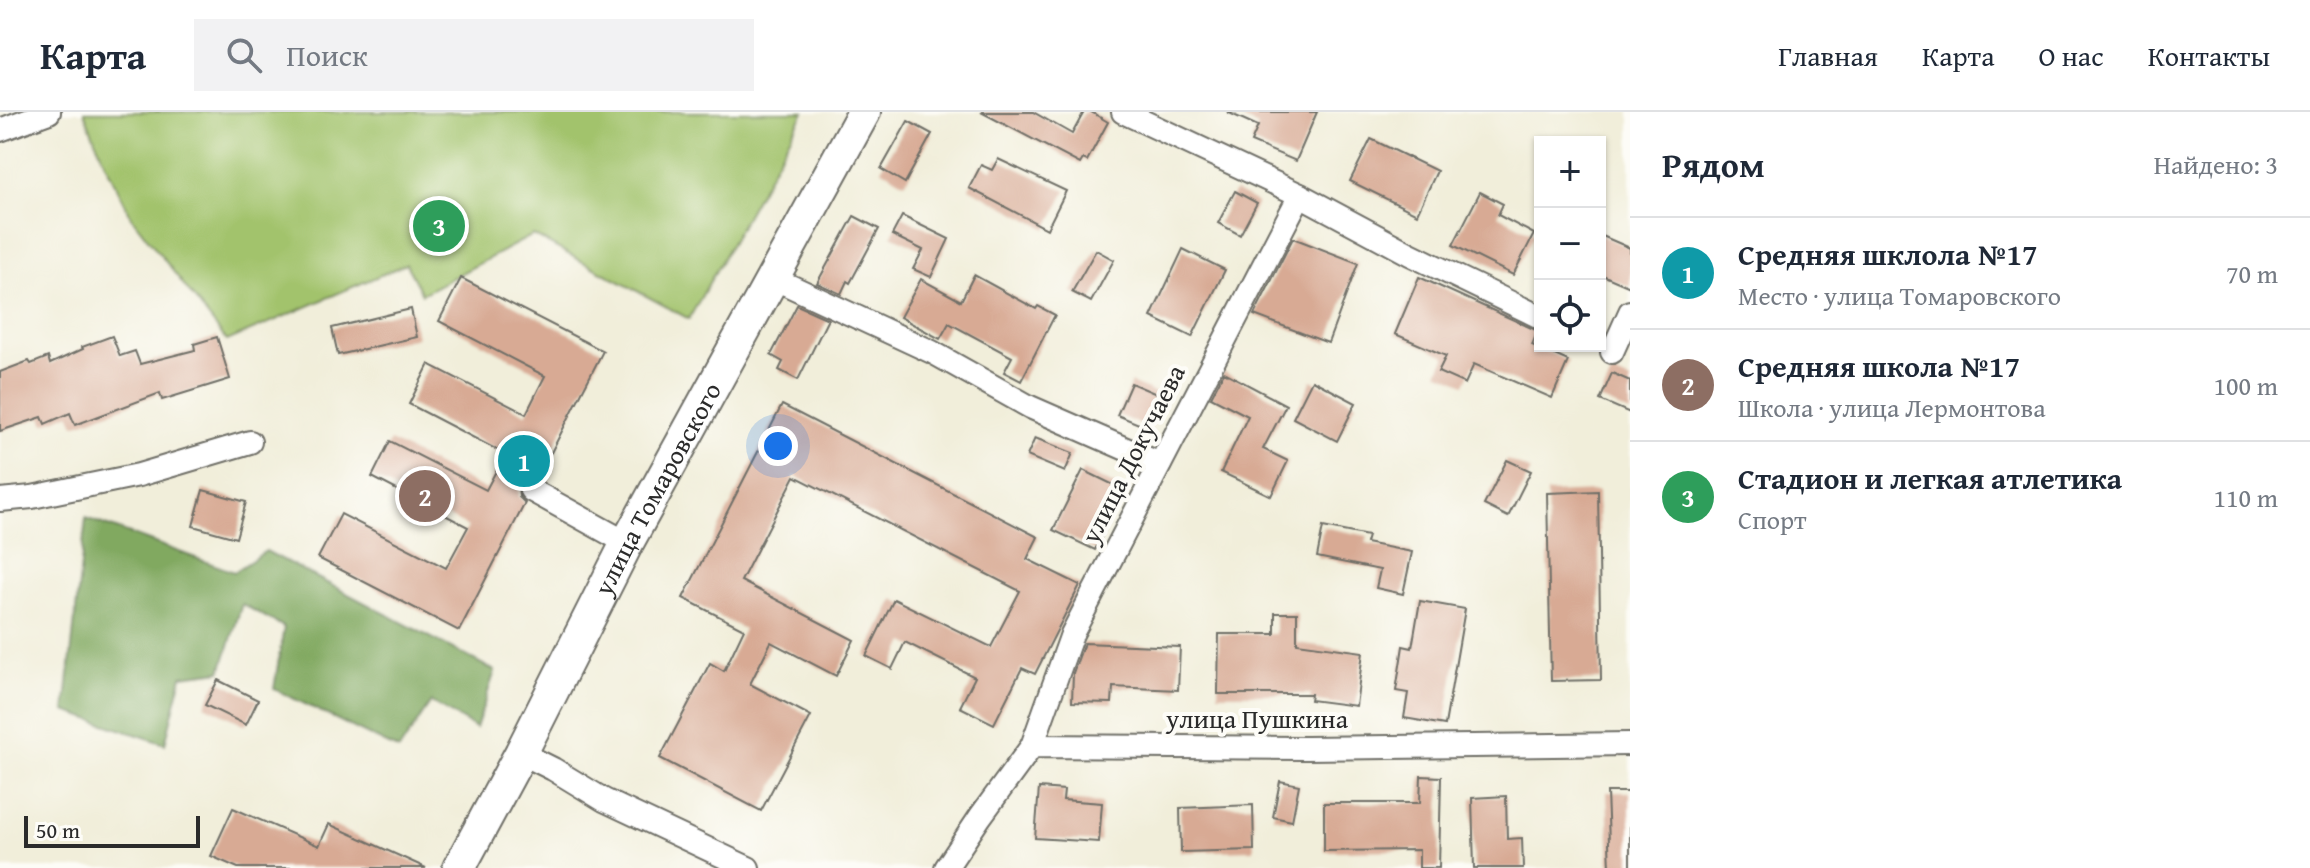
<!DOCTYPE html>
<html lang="ru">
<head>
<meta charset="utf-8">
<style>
	body { margin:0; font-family:"Gentium Book Plus",serif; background:#f2f2f3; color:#1f2937 }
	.controls { position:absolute; right:24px; top:24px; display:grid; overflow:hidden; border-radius:0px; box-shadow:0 2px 6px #0004 }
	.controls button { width:72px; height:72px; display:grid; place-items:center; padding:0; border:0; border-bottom:2px solid #e0e1e3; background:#fff; color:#1f2937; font:40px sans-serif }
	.scale { position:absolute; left:24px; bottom:20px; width:176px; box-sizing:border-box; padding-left:8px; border:4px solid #2b2b2b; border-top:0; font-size:22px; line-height:28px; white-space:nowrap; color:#2b2b2b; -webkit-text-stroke:6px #fdfcf7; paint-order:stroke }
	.you { position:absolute; left:778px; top:334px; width:28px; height:28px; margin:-20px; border:6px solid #fff; border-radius:50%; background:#1a73e8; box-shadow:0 0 0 12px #1a73e833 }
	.badge { display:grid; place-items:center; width:52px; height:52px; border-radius:50%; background:#0f766e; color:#fff; font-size:26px; font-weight:700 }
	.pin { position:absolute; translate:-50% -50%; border:4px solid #fff; box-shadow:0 2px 8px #0006 }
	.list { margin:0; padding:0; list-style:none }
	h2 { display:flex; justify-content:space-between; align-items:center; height:104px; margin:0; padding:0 32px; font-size:34px }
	h2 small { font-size:26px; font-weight:400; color:#747a83 }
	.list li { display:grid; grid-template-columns:52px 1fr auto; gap:24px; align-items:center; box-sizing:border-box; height:112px; padding:0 32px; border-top:2px solid #e0e1e3 }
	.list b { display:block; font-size:30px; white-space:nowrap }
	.list p { margin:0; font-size:26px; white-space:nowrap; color:#747a83 }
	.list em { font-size:26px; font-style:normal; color:#747a83 }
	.icon { flex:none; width:44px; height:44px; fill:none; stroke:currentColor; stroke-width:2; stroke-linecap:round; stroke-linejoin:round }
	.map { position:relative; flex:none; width:1630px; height:756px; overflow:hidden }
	header { display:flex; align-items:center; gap:48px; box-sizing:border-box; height:112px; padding:0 40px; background:#fff; border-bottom:2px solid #e0e1e3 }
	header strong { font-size:38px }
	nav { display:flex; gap:44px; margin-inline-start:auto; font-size:28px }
	.search { width:560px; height:72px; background:#f2f2f3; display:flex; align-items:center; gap:20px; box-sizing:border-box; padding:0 28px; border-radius:0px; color:#747a83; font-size:30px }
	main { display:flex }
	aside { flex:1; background:#fff }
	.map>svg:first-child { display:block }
	.green { fill:#a2c36c; stroke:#66774c; stroke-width:2 }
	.forest { fill:#81a960; stroke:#566a46; stroke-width:2 }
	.building { fill:#d8aa94 }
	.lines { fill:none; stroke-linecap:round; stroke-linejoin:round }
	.street-casing { stroke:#706f68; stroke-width:26 }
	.secondary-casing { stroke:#706f68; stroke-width:36 }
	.street { stroke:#fff; stroke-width:22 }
	.secondary { stroke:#fff; stroke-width:32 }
	.labels { text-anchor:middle; stroke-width:8; stroke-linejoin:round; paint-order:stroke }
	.street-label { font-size:26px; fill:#2b2b2b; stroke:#fdfcf7 }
</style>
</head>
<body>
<header>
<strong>Карта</strong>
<div class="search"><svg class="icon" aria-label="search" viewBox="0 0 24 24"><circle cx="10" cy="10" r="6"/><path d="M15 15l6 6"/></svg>Поиск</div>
<nav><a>Главная</a><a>Карта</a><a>О нас</a><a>Контакты</a></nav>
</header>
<main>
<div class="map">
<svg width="1630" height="756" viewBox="0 0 1630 756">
	<rect width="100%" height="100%" fill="#fdfcf7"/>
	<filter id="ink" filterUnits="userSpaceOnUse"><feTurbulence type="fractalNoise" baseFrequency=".0125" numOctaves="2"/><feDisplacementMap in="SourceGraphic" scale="16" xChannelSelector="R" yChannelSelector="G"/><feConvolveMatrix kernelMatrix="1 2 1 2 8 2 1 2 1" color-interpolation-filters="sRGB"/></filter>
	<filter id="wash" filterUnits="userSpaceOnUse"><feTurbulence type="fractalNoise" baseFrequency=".006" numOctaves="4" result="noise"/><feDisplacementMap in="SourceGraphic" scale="32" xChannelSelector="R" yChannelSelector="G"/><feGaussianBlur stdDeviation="1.8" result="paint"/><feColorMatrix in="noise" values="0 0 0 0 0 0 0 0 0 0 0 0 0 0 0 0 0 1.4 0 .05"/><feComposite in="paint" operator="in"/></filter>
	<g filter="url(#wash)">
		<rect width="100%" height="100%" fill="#f1eeda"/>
		<polygon class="green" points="84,0 804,0 689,207 533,123 422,182 406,152 227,229 132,106 104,49"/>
		<polygon class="forest" points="86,406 234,460 266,439 495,559 476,616 431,590 399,638 274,577 284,515 242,492 221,559 182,564 165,632 65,599"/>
		<g id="blocks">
			<g class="building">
				<polygon points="981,0 1033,0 1072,22 1084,0 1091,0 1108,10 1087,49 1083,47 1080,52"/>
				<polygon points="1227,0 1317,0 1296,49 1251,30 1258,14"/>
				<polygon points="908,9 932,22 905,71 881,57"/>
				<polygon points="1371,27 1437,59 1417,102 1350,69"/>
				<polygon points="998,47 1066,79 1047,117 969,76 981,53 992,58"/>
				<polygon points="1235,79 1257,91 1240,123 1218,111"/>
				<polygon points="1480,80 1503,92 1498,103 1534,122 1513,163 1453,133"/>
				<polygon points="854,104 879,117 850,171 847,169 841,182 817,171"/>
				<polygon points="902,104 949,127 931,165 913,157 923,138 892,123"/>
				<polygon points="1600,123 1630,136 1630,175 1600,162"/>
				<polygon points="1293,126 1358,151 1328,231 1254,203"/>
				<polygon points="1183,137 1225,158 1192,225 1151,205"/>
				<polygon points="1096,138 1114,148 1091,190 1072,180"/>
				<polygon points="974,163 1036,197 1038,194 1055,203 1021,269 1004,260 1012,245 949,211 940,227 900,205 921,167 961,189"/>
				<polygon points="1419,165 1538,219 1532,233 1568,249 1552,286 1474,252 1465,272 1438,260 1446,244 1395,222"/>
				<polygon points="461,166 603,239 538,366 524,366 518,372 519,385 525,391 459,519 318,446 341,402 446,456 468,415 372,365 390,329 486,378 505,342 409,292 429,252 526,302 545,264 439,209"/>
				<polygon points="797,193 828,207 798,268 779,258 783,250 771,243"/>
				<polygon points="411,197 417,225 338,243 332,216"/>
				<polygon points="112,224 120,244 135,239 140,252 195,238 194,232 217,225 230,267 162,288 160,281 75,313 70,301 45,312 42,305 0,319 0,260 29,249 31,252 48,245 50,252 83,237 82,235"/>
				<polygon points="1224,260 1286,293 1263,337 1288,349 1271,384 1221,360 1248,304 1211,285"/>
				<polygon points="1612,261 1630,269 1630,301 1600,288"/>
				<polygon points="1312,268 1356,291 1337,329 1293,306"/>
				<polygon points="1131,271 1159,283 1146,315 1117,303"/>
				<polygon points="782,293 1038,425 1027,447 1080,473 1035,562 1022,556 994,612 960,595 975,565 905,530 892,557 866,544 894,487 991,535 1020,479 795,364 741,469 854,528 836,564 771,530 750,572 811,604 761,699 660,646 710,551 724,559 744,517 683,486"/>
				<polygon points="1035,326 1073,341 1065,360 1027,344"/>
				<polygon points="1507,348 1531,359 1508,405 1484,393"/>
				<polygon points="1083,358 1124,378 1095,438 1053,418"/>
				<polygon points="203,378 246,390 236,426 193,414"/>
				<polygon points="1598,379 1601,568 1551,569 1547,381"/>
				<polygon points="1323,415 1368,424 1366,431 1412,440 1403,482 1376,476 1380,458 1317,445"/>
				<polygon points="1420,489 1465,497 1445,613 1404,606 1408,581 1396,579 1403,534 1412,536"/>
				<polygon points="1275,501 1297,501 1297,531 1363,540 1356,594 1310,588 1311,582 1218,582 1219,522 1275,522"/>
				<polygon points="1084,531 1180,535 1178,578 1113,575 1112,591 1072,590 1073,561"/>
				<polygon points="218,568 258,588 246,613 205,593"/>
				<polygon points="1421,664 1441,665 1439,756 1419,756 1419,738 1324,739 1324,691 1420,691"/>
				<polygon points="1280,669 1299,673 1292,709 1273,705"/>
				<polygon points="1039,676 1064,678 1063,688 1102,691 1099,730 1035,726"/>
				<polygon points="1607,680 1630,680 1630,756 1610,756"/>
				<polygon points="1506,684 1507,727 1522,726 1523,756 1474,756 1472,686"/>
				<polygon points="1253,693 1254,738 1181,740 1180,696"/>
				<polygon points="233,696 319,734 329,712 426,756 238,756 211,744"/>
			</g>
		</g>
	</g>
	<g filter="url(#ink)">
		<use href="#blocks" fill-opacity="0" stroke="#706f68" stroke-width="2"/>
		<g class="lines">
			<defs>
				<g id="street">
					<polyline points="1123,0 1300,83 1410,142 1540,205"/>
					<polyline points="0,18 49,0"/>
					<polyline points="773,166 932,240 1030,295 1160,352"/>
					<polyline points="1612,240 1630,200"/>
					<polyline points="531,378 627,431"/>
					<polyline points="0,388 32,385 139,363 250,330"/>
					<polyline points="1032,634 1072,522 1300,83"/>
					<polyline points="521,641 553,657 604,688 748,756"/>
					<polyline points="946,756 980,705 1032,634 1306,636 1630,632"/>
				</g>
				<g id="secondary">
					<path id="s1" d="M459 756 521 641 627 431 864 0"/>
				</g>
			</defs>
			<use href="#street" class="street-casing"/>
			<use href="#secondary" class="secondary-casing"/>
			<use href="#street" class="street"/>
			<use href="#secondary" class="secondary"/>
		</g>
	</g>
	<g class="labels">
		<g class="street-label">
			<text transform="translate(1133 342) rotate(-63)" y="9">улица Докучаева</text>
			<text dy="9" stroke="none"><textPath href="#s1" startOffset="428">улица Томаровского</textPath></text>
			<text x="1257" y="616">улица Пушкина</text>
		</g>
	</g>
</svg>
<div class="controls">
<button>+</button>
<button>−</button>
<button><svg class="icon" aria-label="locate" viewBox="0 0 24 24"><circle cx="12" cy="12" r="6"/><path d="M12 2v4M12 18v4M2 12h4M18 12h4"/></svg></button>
</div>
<div class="scale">50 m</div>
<div class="you"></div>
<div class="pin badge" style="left:524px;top:349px;background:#0f9aa8">1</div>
<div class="pin badge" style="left:425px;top:384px;background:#8d6e63">2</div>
<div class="pin badge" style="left:439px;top:114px;background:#2e9e5b">3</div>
</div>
<aside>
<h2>Рядом<small>Найдено: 3</small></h2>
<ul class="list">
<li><span class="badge" style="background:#0f9aa8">1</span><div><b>Средняя шклола №17</b><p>Место · улица Томаровского</p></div><em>70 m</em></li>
<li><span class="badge" style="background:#8d6e63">2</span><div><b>Средняя школа №17</b><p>Школа · улица Лермонтова</p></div><em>100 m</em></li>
<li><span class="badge" style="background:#2e9e5b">3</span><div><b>Стадион и легкая атлетика</b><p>Спорт</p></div><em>110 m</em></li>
</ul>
</aside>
</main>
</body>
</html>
